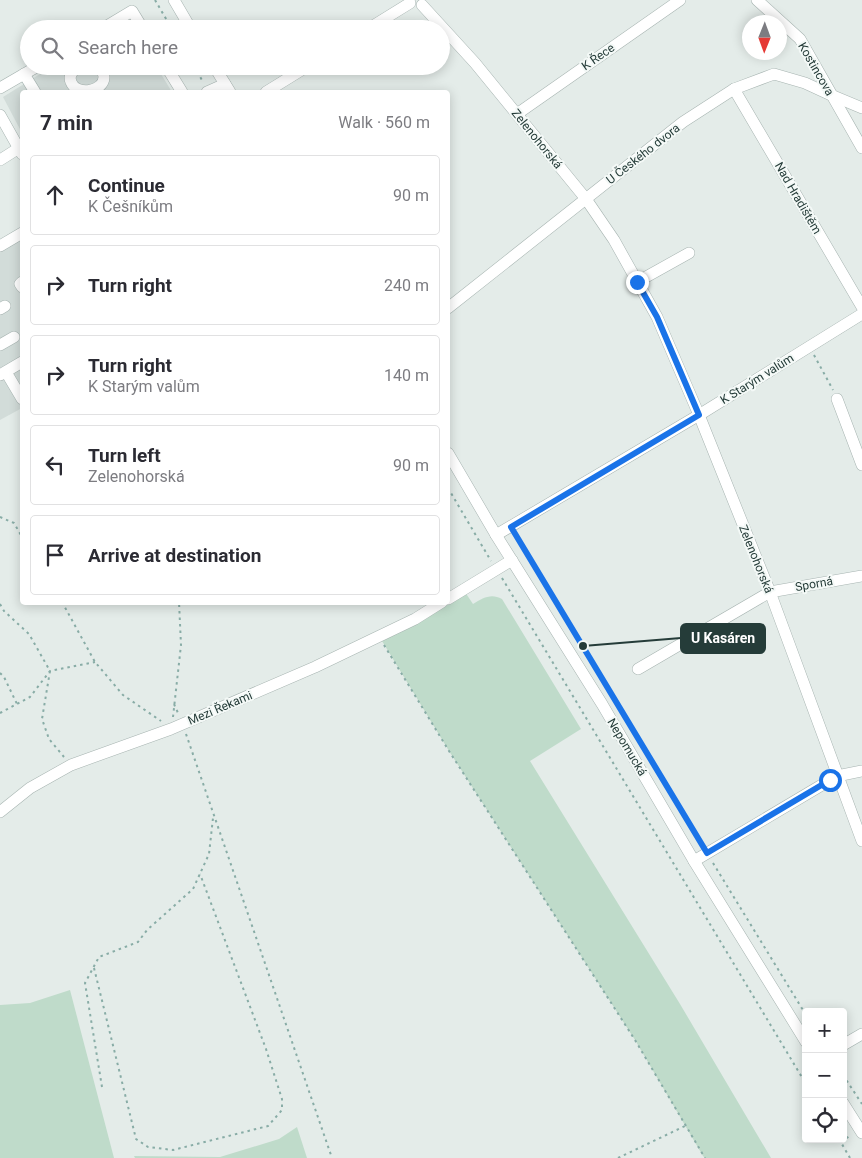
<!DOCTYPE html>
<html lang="en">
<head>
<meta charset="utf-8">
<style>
	body { margin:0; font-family:Roboto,sans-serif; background:#f7f7f7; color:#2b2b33 }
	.controls { position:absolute; right:15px; bottom:15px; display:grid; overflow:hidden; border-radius:5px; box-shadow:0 2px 12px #0003 }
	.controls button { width:45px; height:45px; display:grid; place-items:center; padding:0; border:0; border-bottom:1px solid #e1e1e2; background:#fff; color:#2b2b33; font:25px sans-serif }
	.compass { position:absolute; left:742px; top:15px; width:45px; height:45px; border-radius:50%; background:#fff; box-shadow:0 2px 12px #0003; rotate:181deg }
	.stop { position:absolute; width:15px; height:15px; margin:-11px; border:4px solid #1a73e8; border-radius:50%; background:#fff }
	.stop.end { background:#1a73e8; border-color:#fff; box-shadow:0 1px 5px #0008 }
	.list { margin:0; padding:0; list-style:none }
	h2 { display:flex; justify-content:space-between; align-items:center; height:65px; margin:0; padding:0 20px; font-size:21px }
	h2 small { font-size:16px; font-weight:400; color:#7c7c81 }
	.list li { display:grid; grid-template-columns:32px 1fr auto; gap:15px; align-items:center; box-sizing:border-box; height:80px; margin:0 10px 10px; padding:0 10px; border:1px solid #e1e1e2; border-radius:5px }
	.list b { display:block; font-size:19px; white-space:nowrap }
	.list p { margin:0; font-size:16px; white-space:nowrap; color:#7c7c81 }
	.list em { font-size:16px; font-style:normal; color:#7c7c81 }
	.icon { flex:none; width:28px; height:28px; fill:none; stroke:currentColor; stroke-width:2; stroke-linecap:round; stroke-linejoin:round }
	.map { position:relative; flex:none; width:862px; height:1158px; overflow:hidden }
	.search { position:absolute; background:#fff; box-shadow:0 2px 12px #0003; left:20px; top:20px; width:430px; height:55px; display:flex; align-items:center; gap:12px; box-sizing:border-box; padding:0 18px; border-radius:28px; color:#7c7c81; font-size:19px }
	.panel { position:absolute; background:#fff; box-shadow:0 2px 12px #0003; left:20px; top:90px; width:430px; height:515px; border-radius:5px }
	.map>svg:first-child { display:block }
	.built { fill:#d2dcd9 }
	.green { fill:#bfdbca }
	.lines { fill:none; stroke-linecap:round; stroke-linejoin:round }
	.minor-casing { stroke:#a7b4b1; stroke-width:12 }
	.path { stroke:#88aca6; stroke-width:2; stroke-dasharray:2.5 4; stroke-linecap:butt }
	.minor { stroke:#fff; stroke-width:11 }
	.route { stroke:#1a73e8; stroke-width:6 }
	.labels { text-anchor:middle; stroke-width:4; stroke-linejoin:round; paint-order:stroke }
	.street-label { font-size:12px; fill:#253c39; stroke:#f4f9f7 }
	.leader { fill:none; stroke:#253c39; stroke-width:2 }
	.callout-dot { fill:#253c39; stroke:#f4f9f7; stroke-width:2 }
	.callout { fill:#253c39; stroke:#253c39; stroke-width:2 }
	.callout-label { font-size:14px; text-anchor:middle; font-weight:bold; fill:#fff }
</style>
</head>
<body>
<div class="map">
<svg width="862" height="1158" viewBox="0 0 862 1158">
	<rect width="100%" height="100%" fill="#e4ece9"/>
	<g class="built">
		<polygon points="53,66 156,66 172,92 22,92 22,133 3,97"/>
		<polygon points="22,238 22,408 0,420 0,251"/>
	</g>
	<g class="green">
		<path d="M463 589 473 604C483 598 491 593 502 599L581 729 530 761 680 1004 771 1158H705L703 1156 635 1040 449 751 379 636Z"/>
		<polygon points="70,990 114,1158 0,1158 0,1005 30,1003"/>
		<polygon points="297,1127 307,1158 135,1158 134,1156 220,1157 279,1139"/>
	</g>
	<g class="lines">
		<defs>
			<g id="minor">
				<polyline points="174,0 191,29"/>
				<polyline points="757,0 800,39 862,148"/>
				<polyline points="422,5 475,63 586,199 614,240 657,317 699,415 770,592 862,841"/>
				<polyline points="102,29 132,11 143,29"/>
				<polyline points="368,29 410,3"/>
				<path d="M79 66C73 71 68 75 71 82 76 96 104 92 104 77 104 73 101 70 100 66"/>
				<polyline points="166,66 182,92"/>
				<polyline points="214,66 230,92"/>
				<polyline points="24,74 35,92"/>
				<polyline points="0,88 38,66"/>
				<polyline points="734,89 862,307"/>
				<polyline points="207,92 225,84"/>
				<polyline points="266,92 308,66"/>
				<polyline points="517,114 680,0"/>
				<polyline points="0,115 22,154"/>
				<polyline points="0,160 19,148"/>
				<polyline points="0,246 22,233"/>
				<polyline points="22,282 20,284 22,287"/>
				<polyline points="637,282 689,253"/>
				<polyline points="448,308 683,122 734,89 774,74 805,83 831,95 862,108"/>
				<polyline points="0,309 5,306"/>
				<polyline points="0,345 14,337"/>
				<polyline points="6,372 22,399"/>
				<polyline points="0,375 22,362"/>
				<polyline points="837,399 862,465"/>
				<polyline points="448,453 496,535 602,704 694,861 806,1042"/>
				<polyline points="496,535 699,415 862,314"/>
				<polyline points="448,599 512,560"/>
				<polyline points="638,669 770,592 862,576"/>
				<polyline points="0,812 30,788 71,765 171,729 315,667 415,619 442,602"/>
				<polyline points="694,861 837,776 862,771"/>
				<polyline points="843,1045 862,1034"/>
				<polyline points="843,1103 862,1133"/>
			</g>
		</defs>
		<use href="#minor" class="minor-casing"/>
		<g class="path">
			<polyline points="155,0 172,29"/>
			<polyline points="194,66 203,82"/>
			<polyline points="814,355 833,390"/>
			<polyline points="448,488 491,561"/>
			<polyline points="0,517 14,523 22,537"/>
			<polyline points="516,535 702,844"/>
			<polyline points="502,578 806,1084"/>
			<polyline points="62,602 95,662 123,695 161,721"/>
			<polyline points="0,604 4,611 29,634 50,671 42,719 49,739 64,757"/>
			<polyline points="384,645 449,751 635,1040 705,1158"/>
			<polyline points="0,673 4,677 17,704"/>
			<polyline points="174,704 178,713"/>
			<polyline points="0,713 30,697 50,671 95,662"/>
			<polyline points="173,717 181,645 179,602"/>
			<polyline points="186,734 332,1158"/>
			<polyline points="713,863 806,1015"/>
			<polyline points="94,968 136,1139 148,1147 173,1150 268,1126 282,1110 282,1099 266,1049 200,874"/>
			<polyline points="843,1075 862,1104"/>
			<polyline points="102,1087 85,983 99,957 138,942 147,930 193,889 209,854 213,818"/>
			<polyline points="839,1139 850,1158"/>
			<polyline points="841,1142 851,1135"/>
			<polyline points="618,1158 685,1126"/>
		</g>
		<use href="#minor" class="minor"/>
	</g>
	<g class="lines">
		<polyline class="route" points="637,282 657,317 699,415 511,527 707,853 830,780"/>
	</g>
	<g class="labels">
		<g class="street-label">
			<text transform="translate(598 57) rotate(-35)" y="4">K Řece</text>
			<text transform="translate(816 69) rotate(60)" y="4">Kostincova</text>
			<text transform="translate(537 139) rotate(51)" y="4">Zelenohorská</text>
			<text transform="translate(643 154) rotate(-38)" y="4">U Českého dvora</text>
			<text transform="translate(798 198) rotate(60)" y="4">Nad Hradištěm</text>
			<text transform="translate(757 379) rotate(-32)" y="4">K Starým valům</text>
			<text transform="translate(756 559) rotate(68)" y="4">Zelenohorská</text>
			<text transform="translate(814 584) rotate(-10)" y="4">Sporná</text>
			<text transform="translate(220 708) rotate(-23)" y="4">Mezi Řekami</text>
			<text transform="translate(627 747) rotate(59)" y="4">Nepomucká</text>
		</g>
	</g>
	<path class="leader" d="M583 646L681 638"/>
	<circle class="callout-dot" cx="583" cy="646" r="5"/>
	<rect class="callout" x="681" y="624" width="84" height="29" rx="5"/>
	<g class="callout-label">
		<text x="723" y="643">U Kasáren</text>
	</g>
</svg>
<div class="controls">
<button>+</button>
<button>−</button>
<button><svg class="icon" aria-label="locate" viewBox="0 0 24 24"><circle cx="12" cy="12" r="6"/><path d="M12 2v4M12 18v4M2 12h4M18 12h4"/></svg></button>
</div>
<svg class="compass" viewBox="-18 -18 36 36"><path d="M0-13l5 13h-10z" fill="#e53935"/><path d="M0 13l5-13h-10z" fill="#7c7c81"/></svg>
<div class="stop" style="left:830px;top:780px"></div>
<div class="stop end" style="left:637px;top:282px"></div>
<div class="search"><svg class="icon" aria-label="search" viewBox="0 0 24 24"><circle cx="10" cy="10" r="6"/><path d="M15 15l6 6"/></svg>Search here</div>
<section class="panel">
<h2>7 min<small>Walk · 560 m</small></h2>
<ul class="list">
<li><svg class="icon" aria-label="ahead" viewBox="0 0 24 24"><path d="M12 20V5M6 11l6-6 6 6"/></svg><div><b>Continue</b><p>K Češníkům</p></div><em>90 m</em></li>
<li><svg class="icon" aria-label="right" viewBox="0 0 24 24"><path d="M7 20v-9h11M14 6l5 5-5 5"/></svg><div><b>Turn right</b></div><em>240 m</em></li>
<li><svg class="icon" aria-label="right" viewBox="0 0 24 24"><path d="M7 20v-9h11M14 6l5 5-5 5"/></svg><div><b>Turn right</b><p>K Starým valům</p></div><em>140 m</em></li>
<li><svg class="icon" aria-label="left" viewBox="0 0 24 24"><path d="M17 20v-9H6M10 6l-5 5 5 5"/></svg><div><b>Turn left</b><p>Zelenohorská</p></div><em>90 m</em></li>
<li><svg class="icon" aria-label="arrive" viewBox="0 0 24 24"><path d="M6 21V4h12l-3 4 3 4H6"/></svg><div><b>Arrive at destination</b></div></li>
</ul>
</section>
</div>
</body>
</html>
